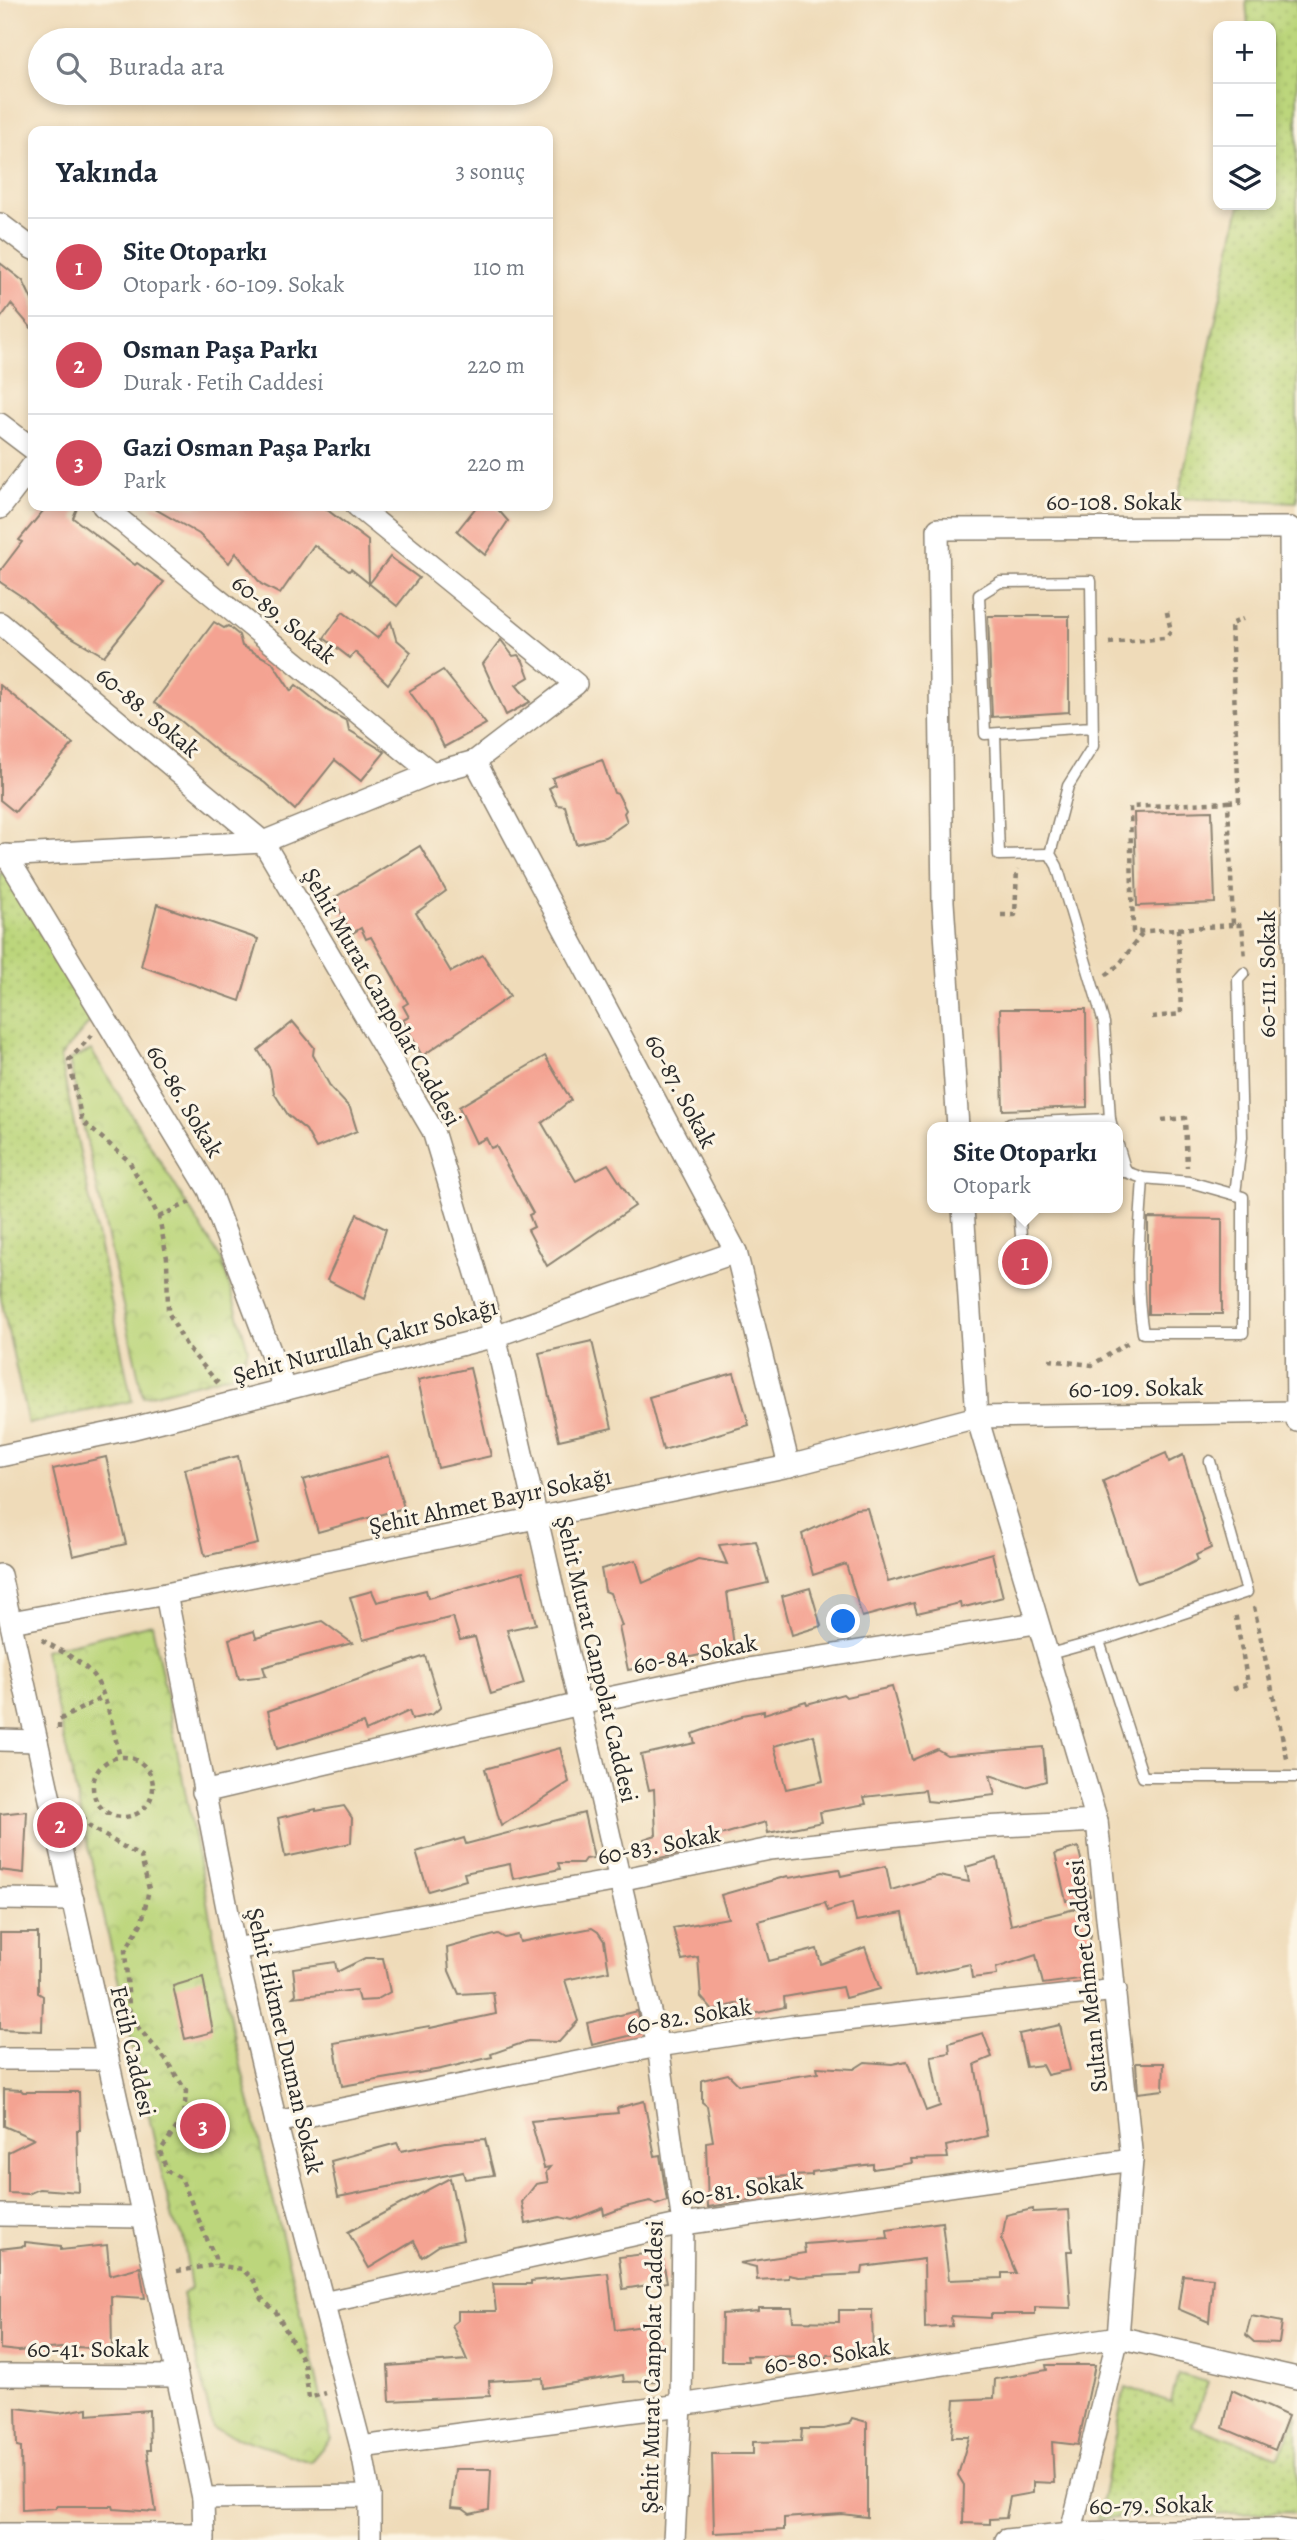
<!DOCTYPE html>
<html lang="tr">
<head>
<meta charset="utf-8">
<style>
	body { margin:0; font-family:Alegreya,serif; background:#f2f2f3; color:#1f2937 }
	.controls { position:absolute; right:21px; top:21px; display:grid; overflow:hidden; border-radius:14px; box-shadow:0 4px 10px #0003 }
	.controls button { width:63px; height:63px; display:grid; place-items:center; padding:0; border:0; border-bottom:2px solid #e0e1e3; background:#fff; color:#1f2937; font:35px sans-serif }
	.you { position:absolute; left:844px; top:1622px; width:24px; height:24px; margin:-18px; border:5px solid #fff; border-radius:50%; background:#1a73e8; box-shadow:0 0 0 10px #1a73e833 }
	.badge { display:grid; place-items:center; width:46px; height:46px; border-radius:50%; background:#d1495b; color:#fff; font-size:23px; font-weight:700 }
	.pin { position:absolute; translate:-50% -50%; border:4px solid #fff; box-shadow:0 2px 7px #0006 }
	.popup { position:absolute; left:927px; top:1122px; width:196px; height:91px; box-sizing:border-box; display:grid; place-content:center; border-radius:14px; background:#fff; filter:drop-shadow(0 2px 5px #0005); font-size:23px; white-space:nowrap; color:#747a83 }
	.popup b { font-size:26px; color:#1f2937 }
	.popup::after { content:''; position:absolute; left:50%; top:100%; margin-left:-14px; border:14px solid transparent; border-top-color:#fff }
	.list { margin:0; padding:0; list-style:none }
	h2 { display:flex; justify-content:space-between; align-items:center; height:91px; margin:0; padding:0 28px; font-size:30px }
	h2 small { font-size:23px; font-weight:400; color:#747a83 }
	.list li { display:grid; grid-template-columns:46px 1fr auto; gap:21px; align-items:center; box-sizing:border-box; height:98px; padding:0 28px; border-top:2px solid #e0e1e3 }
	.list b { display:block; font-size:26px; white-space:nowrap }
	.list p { margin:0; font-size:23px; white-space:nowrap; color:#747a83 }
	.list em { font-size:23px; font-style:normal; color:#747a83 }
	.icon { flex:none; width:38px; height:38px; fill:none; stroke:currentColor; stroke-width:2; stroke-linecap:round; stroke-linejoin:round }
	.map { position:relative; flex:none; width:1297px; height:2540px; overflow:hidden }
	.search { position:absolute; background:#fff; box-shadow:0 4px 10px #0003; left:28px; top:28px; width:525px; height:77px; display:flex; align-items:center; gap:18px; box-sizing:border-box; padding:0 24px; border-radius:38px; color:#747a83; font-size:26px }
	.panel { position:absolute; background:#fff; box-shadow:0 4px 10px #0003; left:28px; top:126px; width:525px; height:385px; border-radius:14px }
	.map>svg:first-child { display:block }
	.grass { fill:url(#grass-dots); stroke:#748054; stroke-width:2 }
	.park { fill:url(#park-crowns); stroke:#748054; stroke-width:2 }
	.building { fill:#f4a392; fill-rule:evenodd }
	.lines { fill:none; stroke-linecap:round; stroke-linejoin:round }
	.service-casing { stroke:#8d8372; stroke-width:13 }
	.minor-casing { stroke:#8d8372; stroke-width:24 }
	.path { stroke:#8d8372; stroke-width:4.5; stroke-dasharray:5 5; stroke-linecap:butt }
	.service { stroke:#fff; stroke-width:10 }
	.minor { stroke:#fff; stroke-width:21 }
	.labels { text-anchor:middle; stroke-width:6; stroke-linejoin:round; paint-order:stroke }
	.street-label { font-size:24px; fill:#2b2b2b; stroke:#fcf5e5 }
</style>
</head>
<body>
<div class="map">
<svg width="1297" height="2540" viewBox="0 0 1297 2540">
	<defs>
		<pattern id="grass-dots" width="8" height="8" patternUnits="userSpaceOnUse" patternTransform="scale(1.75)"><rect width="8" height="8" fill="#bcd67c"/><path d="M2 2h.1M6 6h.1" fill="none" stroke="#a2b86b" stroke-width="1.8" stroke-linecap="round"/></pattern>
		<pattern id="park-crowns" width="20" height="18" patternUnits="userSpaceOnUse" patternTransform="scale(1.75)"><rect width="20" height="18" fill="#bcd67c"/><path d="M2 6a3 3 0 1 1 6 0M12 15a3 3 0 1 1 6 0" fill="none" stroke="#a2b86b"/></pattern>
	</defs>
	<rect width="100%" height="100%" fill="#fcf5e5"/>
	<filter id="ink" filterUnits="userSpaceOnUse"><feTurbulence type="fractalNoise" baseFrequency=".0143" numOctaves="2"/><feDisplacementMap in="SourceGraphic" scale="14" xChannelSelector="R" yChannelSelector="G"/><feConvolveMatrix kernelMatrix="1 2 1 2 8 2 1 2 1" color-interpolation-filters="sRGB"/></filter>
	<filter id="wash" filterUnits="userSpaceOnUse"><feTurbulence type="fractalNoise" baseFrequency=".00686" numOctaves="4" result="noise"/><feDisplacementMap in="SourceGraphic" scale="28" xChannelSelector="R" yChannelSelector="G"/><feGaussianBlur stdDeviation="1.57" result="paint"/><feColorMatrix in="noise" values="0 0 0 0 0 0 0 0 0 0 0 0 0 0 0 0 0 1.4 0 .05"/><feComposite in="paint" operator="in"/></filter>
	<g filter="url(#wash)">
		<rect width="100%" height="100%" fill="#efdbb9"/>
		<g class="grass">
			<polygon points="1246,0 1297,0 1297,502 1178,498 1240,205 1271,205 1271,26 1248,26"/>
			<polygon points="0,873 8,873 91,1021 60,1057 132,1401 28,1424 0,1294"/>
			<polygon points="1178,2374 1208,2382 1192,2426 1279,2457 1297,2415 1297,2514 1288,2512 1098,2519 1125,2387 1171,2402"/>
		</g>
		<g class="park">
			<polygon points="91,1050 222,1261 248,1349 238,1373 143,1397 69,1060"/>
			<polygon points="152,1624 233,2033 331,2438 310,2462 213,2429 182,2294 191,2288 183,2237 172,2219 44,1650"/>
		</g>
		<g id="blocks">
			<g class="building">
				<polygon points="0,263 23,281 33,302 33,330 11,304 0,319"/>
				<polygon points="47,506 78,506 73,518 135,565 137,563 164,582 104,656 61,631 24,598 0,582 0,571 22,542 19,540"/>
				<polygon points="150,506 322,506 368,541 369,584 390,557 419,578 397,606 351,569 349,571 314,545 280,594 261,584 236,553 229,563 199,534"/>
				<polygon points="477,506 495,506 508,521 485,555 457,531"/>
				<polygon points="343,612 377,638 391,622 396,639 411,652 388,684 355,652 350,658 324,638"/>
				<polygon points="988,616 1069,616 1069,712 992,717"/>
				<polygon points="214,622 224,628 228,626 239,635 242,646 272,662 291,691 296,685 328,711 347,721 349,730 385,752 361,781 335,760 295,810 265,783 224,757 180,720 154,703"/>
				<polygon points="501,640 513,656 518,655 523,661 529,677 516,685 530,702 506,715 483,664"/>
				<polygon points="443,670 486,724 444,747 431,721 409,691"/>
				<polygon points="0,685 73,744 15,812 0,800"/>
				<polygon points="602,760 614,793 618,794 626,810 624,813 627,822 605,837 576,844 565,806 557,805 549,788 555,785 552,778"/>
				<polygon points="1212,811 1215,903 1137,906 1134,813"/>
				<polygon points="420,846 446,891 416,913 451,972 483,955 510,996 422,1056 403,1020 409,1017 403,1006 408,1003 371,937 366,939 361,928 351,934 334,898"/>
				<polygon points="157,904 258,939 240,1001 141,966"/>
				<polygon points="1000,1009 1086,1009 1087,1107 1003,1110"/>
				<polygon points="293,1022 314,1047 313,1055 331,1088 350,1108 357,1131 316,1148 306,1130 288,1115 274,1093 270,1069 258,1050"/>
				<polygon points="545,1056 571,1100 542,1123 576,1181 608,1164 635,1206 547,1266 528,1230 534,1227 529,1215 533,1213 496,1146 491,1148 486,1138 476,1143 459,1107"/>
				<polygon points="357,1214 386,1229 364,1299 327,1280"/>
				<polygon points="1148,1218 1222,1219 1222,1314 1148,1314"/>
				<polygon points="592,1341 612,1428 559,1440 539,1353"/>
				<polygon points="470,1368 491,1456 438,1468 418,1380"/>
				<polygon points="734,1373 749,1425 663,1450 649,1397"/>
				<polygon points="1166,1453 1169,1462 1183,1455 1211,1548 1196,1555 1198,1560 1176,1571 1137,1583 1103,1481"/>
				<polygon points="238,1456 258,1544 205,1556 185,1469"/>
				<polygon points="389,1456 404,1508 318,1532 303,1480"/>
				<polygon points="106,1457 126,1544 73,1556 53,1469"/>
				<polygon points="867,1508 888,1582 992,1553 1003,1597 961,1608 960,1603 917,1613 914,1603 862,1617 846,1564 813,1575 802,1534 855,1509"/>
				<polygon points="756,1541 768,1583 727,1592 734,1646 705,1654 628,1670 619,1627 622,1626 610,1593 605,1591 601,1569 636,1560 643,1583 698,1559 727,1564 719,1545"/>
				<polygon points="523,1572 536,1624 507,1630 524,1684 491,1694 475,1637 460,1640 453,1617 363,1640 350,1597 372,1591 377,1602 426,1590 428,1598"/>
				<polygon points="810,1588 821,1626 792,1635 782,1596"/>
				<polygon points="322,1621 352,1643 263,1667 266,1676 239,1679 229,1639 254,1631 256,1638"/>
				<polygon points="425,1656 441,1707 433,1714 412,1719 409,1711 366,1731 363,1723 277,1749 268,1711"/>
				<path d="M892 1687 912 1760 937 1749 947 1755 1043 1747 1046 1781 1025 1787 990 1775 995 1795 937 1802 927 1801 925 1790 864 1797 866 1804 820 1812 822 1822 768 1833 766 1822 699 1841 701 1850 649 1860 644 1839 656 1835 654 1789 649 1790 641 1755 695 1743 692 1734 742 1717V1715L764 1711V1714L806 1701 807 1704 843 1694 846 1697ZM814 1735 823 1781 786 1789 774 1746Z"/>
				<polygon points="560,1748 569,1782 501,1826 485,1769"/>
				<polygon points="344,1806 352,1818 351,1843 285,1857 278,1818 316,1809 316,1811"/>
				<polygon points="27,1811 24,1873 0,1870 0,1814"/>
				<polygon points="584,1813 594,1858 585,1859 582,1863 558,1863 560,1869 513,1879 510,1864 464,1873 466,1880 428,1891 416,1852 464,1838 466,1844"/>
				<polygon points="1078,1847 1090,1896 1066,1901 1055,1854"/>
				<polygon points="997,1858 1011,1925 1079,1908 1091,1935 1088,1948 1094,1977 1043,1984 1036,1955 996,1968 997,1975 972,1978 970,1964 915,1976 903,1913 856,1921 852,1903 828,1911 825,1903 758,1921 769,1961 817,1949 821,1964 865,1947 880,1989 845,1998 842,1987 784,1997 785,2007 753,2014 748,2000 713,2011 701,1997 698,1957 682,1960 673,1928 728,1918 721,1895 788,1876 789,1878 839,1869 841,1876 886,1866 891,1890 939,1876 969,1882 966,1867"/>
				<polygon points="592,1928 598,1932 604,1941 609,1971 565,1980 578,2021 559,2042 528,2041 491,2054 492,2057 441,2069 342,2086 334,2043 429,2026 430,2028 496,2014 493,1992 459,1994 449,1971 447,1948 498,1934 505,1938 518,1935 520,1942"/>
				<polygon points="0,1933 38,1933 38,1993 43,1996 42,2031 0,2029"/>
				<polygon points="365,1958 383,1958 390,1992 376,2000 359,2001 356,1990 293,1997 296,1994 293,1968 335,1962 337,1972"/>
				<polygon points="203,1977 213,2032 185,2039 173,1986"/>
				<polygon points="637,2011 641,2033 592,2045 587,2023"/>
				<polygon points="1060,2025 1070,2070 1047,2075 1042,2065 1026,2067 1019,2034"/>
				<polygon points="983,2033 992,2057 975,2064 987,2136 946,2146 948,2158 911,2159 912,2163 873,2169 873,2164 812,2172 812,2175 751,2178 755,2200 708,2207 706,2142 713,2141 707,2106 702,2102 702,2080 728,2074 739,2085 818,2073 817,2067 854,2069 865,2062 892,2064 907,2061 926,2111 940,2106 931,2056 950,2053 949,2043"/>
				<polygon points="1136,2063 1164,2063 1163,2090 1138,2093"/>
				<polygon points="4,2089 21,2090 23,2092 79,2092 80,2130 77,2130 79,2192 39,2189 28,2194 8,2193 8,2152 34,2139 4,2126"/>
				<polygon points="644,2101 655,2156 660,2155 667,2201 656,2205 650,2201 625,2207 604,2215 603,2208 572,2220 560,2217 526,2224 522,2202 536,2184 548,2182 546,2172 550,2167 544,2168 531,2121 618,2113 617,2108"/>
				<polygon points="485,2139 494,2175 465,2179 463,2172 338,2197 331,2161 397,2143 401,2151 446,2142"/>
				<polygon points="450,2178 463,2240 440,2245 422,2257 414,2241 369,2268 348,2232"/>
				<polygon points="1033,2209 1033,2212 1069,2210 1072,2251 1067,2251 1071,2308 1035,2307 1035,2314 991,2314 991,2318 951,2316 952,2326 925,2328 924,2259 863,2267 862,2274 799,2277 789,2275 789,2278 757,2280 756,2267 740,2263 805,2253 804,2244 888,2238 887,2230 942,2222 949,2280 1002,2278 1002,2273 1016,2273 1002,2240 1006,2215"/>
				<polygon points="25,2242 61,2246 61,2250 107,2245 110,2275 140,2267 145,2298 111,2296 112,2350 78,2347 18,2351 0,2349 0,2249 25,2246"/>
				<polygon points="661,2252 667,2282 623,2289 619,2257"/>
				<polygon points="608,2273 615,2330 650,2325 658,2356 654,2364 656,2381 624,2382 623,2375 543,2388 542,2378 489,2381 490,2396 390,2401 388,2366 467,2360 452,2325 458,2320 458,2311 496,2311 493,2284 531,2284 531,2281"/>
				<polygon points="1183,2275 1213,2278 1209,2322 1178,2309"/>
				<polygon points="758,2308 792,2308 793,2321 839,2322 839,2310 872,2310 873,2354 827,2355 827,2357 747,2356 748,2361 721,2361 722,2314 758,2311"/>
				<polygon points="1251,2316 1282,2322 1279,2343 1254,2342 1246,2335"/>
				<polygon points="1046,2365 1095,2365 1078,2445 1052,2442 1054,2483 1033,2482 1033,2493 1010,2497 1006,2518 990,2519 990,2524 963,2523 964,2485 958,2475 969,2437 952,2437 955,2400 994,2398 995,2379 1047,2370"/>
				<polygon points="1232,2390 1288,2416 1275,2450 1223,2428"/>
				<polygon points="16,2408 59,2413 88,2408 88,2415 149,2410 150,2450 147,2450 156,2512 114,2509 113,2506 56,2506 56,2508 22,2510 21,2447 17,2446"/>
				<polygon points="852,2418 867,2422 867,2517 842,2514 784,2518 784,2530 714,2533 712,2454 753,2454 753,2442 801,2441 802,2429 823,2429 849,2424"/>
				<polygon points="455,2469 491,2469 489,2510 470,2514 463,2509 451,2508"/>
			</g>
		</g>
	</g>
	<g filter="url(#ink)">
		<use href="#blocks" fill-opacity="0" stroke="#8d8372" stroke-width="2"/>
		<g class="lines">
			<defs>
				<g id="service">
					<polyline points="1092,727 985,734 979,595 1000,582 1091,581 1093,746 1068,786 1050,854 1057,866 1104,1023 1110,1119 1112,1127"/>
					<polyline points="995,734 999,855 1050,854"/>
					<polyline points="1010,1123 1110,1119"/>
					<polyline points="1118,1145 1126,1172 1118,1172"/>
					<path d="M1126 1172 1143 1178 1190 1182 1243 1197V1333H1143C1134 1282 1140 1229 1143 1178"/>
					<polyline points="1235,1194 1242,1137 1238,980 1244,973"/>
					<polyline points="1019,1208 1023,1264"/>
					<polyline points="1099,1641 1143,1777 1297,1777"/>
					<polyline points="1046,1655 1108,1638 1247,1592 1210,1461"/>
				</g>
				<g id="minor">
					<polyline points="0,224 33,249"/>
					<polyline points="0,424 33,449"/>
					<polyline points="103,506 432,773"/>
					<polyline points="0,508 33,465"/>
					<polyline points="0,623 263,842 433,1131 495,1336 658,2046 683,2224 681,2405 674,2540"/>
					<polyline points="475,761 736,1252 789,1466"/>
					<polyline points="6,855 209,1190 285,1390"/>
					<polyline points="0,856 263,842 432,773 475,761 576,684 357,506"/>
					<polyline points="958,1127 943,902 938,529 1290,528 1297,1421"/>
					<polyline points="963,1208 977,1417 1097,1821 1132,2160 1118,2337 1069,2540"/>
					<polyline points="0,1456 130,1429 495,1336 736,1252"/>
					<polyline points="0,1575 143,2217 203,2498 204,2540"/>
					<polyline points="166,1594 235,1949 276,2122 361,2447 370,2496 370,2540"/>
					<polyline points="11,1622 166,1594 789,1466 977,1417 1296,1412"/>
					<polyline points="0,1740 37,1741"/>
					<polyline points="203,1792 580,1704 741,1670 1036,1623"/>
					<polyline points="0,1899 73,1900"/>
					<polyline points="235,1949 619,1880 770,1849 962,1828 1097,1821"/>
					<polyline points="0,2059 108,2059"/>
					<polyline points="276,2122 658,2046 791,2026 1116,1990"/>
					<polyline points="0,2215 143,2217"/>
					<polyline points="323,2303 683,2224 1132,2160"/>
					<polyline points="0,2375 176,2376"/>
					<polyline points="361,2447 681,2405 1118,2337 1297,2378"/>
					<polyline points="203,2498 370,2496"/>
					<polyline points="0,2534 204,2534"/>
					<polyline points="1006,2540 1071,2533 1274,2529 1297,2532"/>
				</g>
			</defs>
			<use href="#service" class="service-casing"/>
			<use href="#minor" class="minor-casing"/>
			<g class="path">
				<polyline points="1109,643 1165,638 1171,631 1166,608"/>
				<polyline points="1228,802 1239,801 1231,624 1243,619"/>
				<polyline points="1001,915 1015,915 1017,869"/>
				<polyline points="1233,925 1133,932 1130,807 1228,802 1233,925 1242,925 1245,958"/>
				<polyline points="1106,975 1119,965 1143,932"/>
				<polyline points="1152,1017 1181,1014 1178,929"/>
				<polyline points="92,1035 69,1060 82,1121 129,1161 159,1217 167,1258 168,1312 187,1347 218,1383"/>
				<polyline points="1162,1120 1185,1118 1187,1167"/>
				<polyline points="159,1217 190,1202"/>
				<polyline points="1049,1360 1092,1365 1129,1342"/>
				<polyline points="1254,1607 1288,1763"/>
				<path d="M42 1640C58 1650 79 1659 92 1674 107 1692 114 1734 120 1757"/>
				<polyline points="1233,1689 1248,1684 1235,1612"/>
				<polyline points="59,1729 59,1720 103,1697"/>
				<circle cx="123" cy="1787" r="30"/>
				<polyline points="77,1808 90,1827 141,1857 149,1889 142,1922 125,1951 130,2018 166,2060 186,2091 184,2117 160,2151 167,2171 181,2178 215,2258 215,2265"/>
				<polyline points="177,2271 215,2265 242,2269 254,2281 262,2299 276,2312 304,2363 309,2398 326,2393"/>
			</g>
			<use href="#service" class="service"/>
			<use href="#minor" class="minor"/>
		</g>
	</g>
	<g class="labels">
		<g class="street-label">
			<text x="1114" y="510">60-108. Sokak</text>
			<text transform="translate(284 619) rotate(39)" y="8">60-89. Sokak</text>
			<text transform="translate(148 712) rotate(40)" y="8">60-88. Sokak</text>
			<text transform="translate(1267 974) rotate(-90)" y="8">60-111. Sokak</text>
			<text transform="translate(382 997) rotate(60)" y="8">Şehit Murat Canpolat Caddesi</text>
			<text transform="translate(681 1091) rotate(62)" y="8">60-87. Sokak</text>
			<text transform="translate(185 1101) rotate(59)" y="8">60-86. Sokak</text>
			<text transform="translate(365 1341) rotate(-15)" y="8">Şehit Nurullah Çakır Sokağı</text>
			<text transform="translate(1136 1388) rotate(-1)" y="8">60-109. Sokak</text>
			<text transform="translate(490 1501) rotate(-12)" y="8">Şehit Ahmet Bayır Sokağı</text>
			<text transform="translate(695 1654) rotate(-11)" y="8">60-84. Sokak</text>
			<text transform="translate(597 1659) rotate(77)" y="8">Şehit Murat Canpolat Caddesi</text>
			<text transform="translate(659 1845) rotate(-11)" y="8">60-83. Sokak</text>
			<text transform="translate(1087 1976) rotate(-96)" y="8">Sultan Mehmet Caddesi</text>
			<text transform="translate(689 2016) rotate(-9)" y="8">60-82. Sokak</text>
			<text transform="translate(285 2041) rotate(77)" y="8">Şehit Hikmet Duman Sokak</text>
			<text transform="translate(133 2051) rotate(77)" y="8">Fetih Caddesi</text>
			<text transform="translate(742 2189) rotate(-8)" y="8">60-81. Sokak</text>
			<text x="88" y="2357">60-41. Sokak</text>
			<text transform="translate(827 2356) rotate(-9)" y="8">60-80. Sokak</text>
			<text transform="translate(652 2367) rotate(-89)" y="8">Şehit Murat Canpolat Caddesi</text>
			<text transform="translate(1151 2505) rotate(-1)" y="8">60-79. Sokak</text>
		</g>
	</g>
</svg>
<div class="controls">
<button>+</button>
<button>−</button>
<button><svg class="icon" aria-label="layers" viewBox="0 0 24 24"><path d="M12 4l9 5-9 5-9-5zM3 14l9 5 9-5"/></svg></button>
</div>
<div class="you"></div>
<div class="pin badge" style="left:1025px;top:1262px">1</div>
<div class="popup"><b>Site Otoparkı</b>Otopark</div>
<div class="pin badge" style="left:60px;top:1825px">2</div>
<div class="pin badge" style="left:203px;top:2126px">3</div>
<div class="search"><svg class="icon" aria-label="search" viewBox="0 0 24 24"><circle cx="10" cy="10" r="6"/><path d="M15 15l6 6"/></svg>Burada ara</div>
<section class="panel">
<h2>Yakında<small>3 sonuç</small></h2>
<ul class="list">
<li><span class="badge">1</span><div><b>Site Otoparkı</b><p>Otopark · 60-109. Sokak</p></div><em>110 m</em></li>
<li><span class="badge">2</span><div><b>Osman Paşa Parkı</b><p>Durak · Fetih Caddesi</p></div><em>220 m</em></li>
<li><span class="badge">3</span><div><b>Gazi Osman Paşa Parkı</b><p>Park</p></div><em>220 m</em></li>
</ul>
</section>
</div>
</body>
</html>
